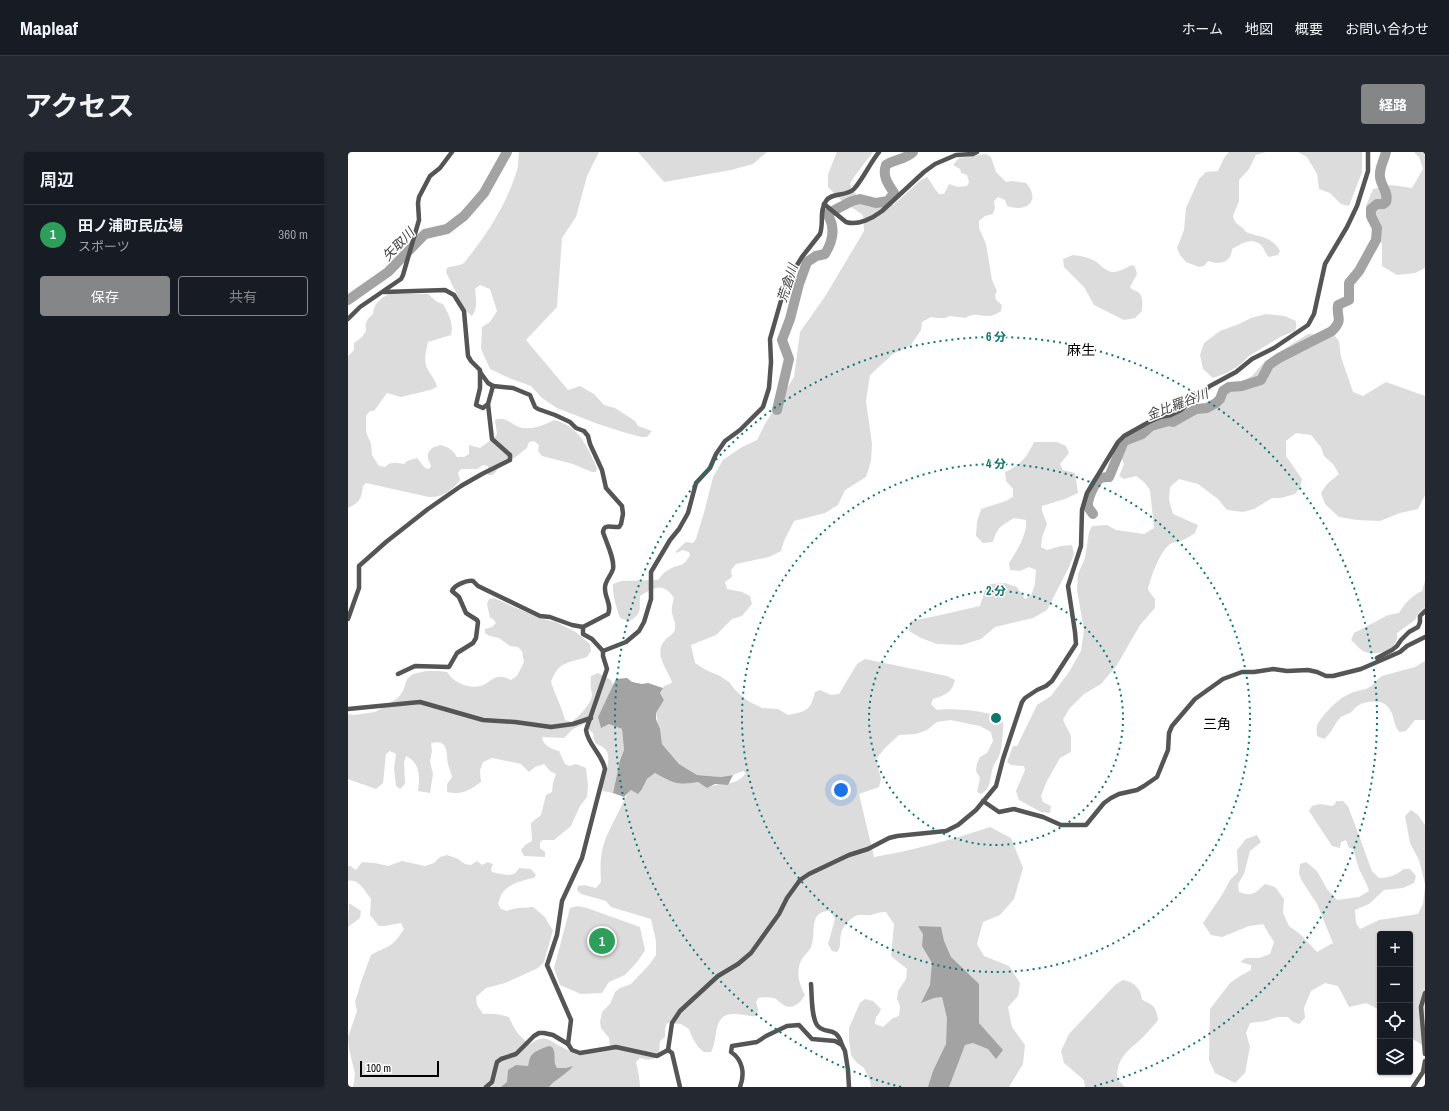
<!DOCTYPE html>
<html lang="ja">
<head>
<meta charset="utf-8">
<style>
	body { margin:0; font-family:"Archivo Narrow","Noto Sans JP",sans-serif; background:#242831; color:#f1f3f6 }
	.controls { position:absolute; right:12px; bottom:12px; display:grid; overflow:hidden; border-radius:4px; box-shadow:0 1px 3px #0004 }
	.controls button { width:36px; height:36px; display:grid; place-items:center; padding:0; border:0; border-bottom:1px solid #363941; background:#171b24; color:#f1f3f6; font:20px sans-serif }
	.scale { position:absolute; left:12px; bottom:10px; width:79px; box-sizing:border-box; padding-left:4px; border:2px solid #000; border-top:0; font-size:11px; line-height:14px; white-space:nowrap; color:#000; -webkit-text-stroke:3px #fff; paint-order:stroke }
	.you { position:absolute; left:493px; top:638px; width:14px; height:14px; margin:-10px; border:3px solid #fff; border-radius:50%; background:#1a73e8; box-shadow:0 0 0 6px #1a73e833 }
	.badge { display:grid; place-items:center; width:26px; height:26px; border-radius:50%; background:#858687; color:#fff; font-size:13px; font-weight:700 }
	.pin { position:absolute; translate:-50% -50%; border:2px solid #fff; box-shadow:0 1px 4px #0006 }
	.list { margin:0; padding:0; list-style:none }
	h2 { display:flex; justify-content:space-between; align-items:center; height:52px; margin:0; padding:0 16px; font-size:17px }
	h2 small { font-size:13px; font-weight:400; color:#9ea1a6 }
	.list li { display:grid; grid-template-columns:26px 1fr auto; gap:12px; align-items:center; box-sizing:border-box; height:60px; padding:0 16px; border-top:1px solid #363941 }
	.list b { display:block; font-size:15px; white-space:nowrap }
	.list p { margin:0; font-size:13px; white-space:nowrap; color:#9ea1a6 }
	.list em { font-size:13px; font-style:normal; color:#9ea1a6 }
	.actions { display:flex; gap:8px; padding:12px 16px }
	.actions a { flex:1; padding:9px 0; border:1px solid #858687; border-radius:4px; text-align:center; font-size:14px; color:#858687 }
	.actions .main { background:#858687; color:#fff }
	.icon { flex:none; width:22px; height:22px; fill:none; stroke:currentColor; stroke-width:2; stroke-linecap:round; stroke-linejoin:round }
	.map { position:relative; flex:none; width:1077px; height:935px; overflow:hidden; border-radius:4px }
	header { display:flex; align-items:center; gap:24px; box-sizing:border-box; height:56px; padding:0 20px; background:#171b24; border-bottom:1px solid #363941 }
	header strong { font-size:19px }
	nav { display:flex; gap:22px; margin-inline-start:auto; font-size:14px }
	.intro { display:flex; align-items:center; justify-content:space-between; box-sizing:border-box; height:96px; padding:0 24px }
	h1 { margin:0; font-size:28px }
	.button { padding:10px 18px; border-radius:4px; background:#858687; color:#fff; font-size:14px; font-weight:700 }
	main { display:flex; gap:24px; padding:0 24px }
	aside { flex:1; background:#171b24; border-radius:4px; box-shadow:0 1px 3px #0004 }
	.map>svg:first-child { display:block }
	.green { fill:#dcdcdc }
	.water { fill:#a3a3a3 }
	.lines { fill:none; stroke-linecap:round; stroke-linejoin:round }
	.river { stroke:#a3a3a3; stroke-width:10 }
	.minor { stroke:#555; stroke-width:4.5 }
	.ring { fill:none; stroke:#0f766e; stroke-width:2; stroke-dasharray:2 4 }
	.labels { text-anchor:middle; stroke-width:3; stroke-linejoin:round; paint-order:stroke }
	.water-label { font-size:13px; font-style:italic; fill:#444; stroke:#fff }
	.quarter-label { font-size:14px; fill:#000; stroke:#fff }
	.centre { fill:#0f766e; stroke:#fff; stroke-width:2 }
	.ring-label { font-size:12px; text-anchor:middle; font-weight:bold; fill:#0f766e; stroke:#fff; stroke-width:3; stroke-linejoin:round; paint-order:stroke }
</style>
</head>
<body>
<header>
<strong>Mapleaf</strong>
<nav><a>ホーム</a><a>地図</a><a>概要</a><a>お問い合わせ</a></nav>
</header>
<div class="intro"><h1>アクセス</h1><a class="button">経路</a></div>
<main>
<aside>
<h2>周辺<small></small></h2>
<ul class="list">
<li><span class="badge" style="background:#2e9e5b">1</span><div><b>田ノ浦町民広場</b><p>スポーツ</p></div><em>360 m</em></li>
</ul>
<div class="actions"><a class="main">保存</a><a>共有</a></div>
</aside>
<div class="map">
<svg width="1077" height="935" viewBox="0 0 1077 935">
	<rect width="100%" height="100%" fill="#fff"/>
	<g class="green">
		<path d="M171 0H251L239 24 228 65 214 86 209 155 178 188 220 238 232 234 246 242 256 253 267 256 287 269 290 274 304 279 299 285H293L275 280 250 272 209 256 194 246 183 234 161 226 142 217 133 197 134 175 142 170 149 159 142 137 132 133 127 137C128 147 130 156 124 164 116 159 103 130 98 120L99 116C105 113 110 115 116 111 138 84 159 52 169 18 171 13 170 6 171 0Z"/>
		<polygon points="290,0 419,0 405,12 383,18 316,30"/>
		<path d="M489 0H525L506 25 502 32C512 54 524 52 545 53L573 28 579 25C584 31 586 37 591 42H596L601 32 610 35 619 34 621 30 619 23 613 21 612 17 605 13 611 6 638 2 643 5 648 20 658 30 664 29 678 31C693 48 680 61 659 54L657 48 650 45 646 49 647 56 645 62 637 64 631 69V76L638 92 644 128 649 139 647 143 648 148 654 153 653 159C650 161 645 164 641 164 631 164 626 160 617 166L602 164 597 166H590L583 165 574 170 573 178 563 193 545 202 522 223 518 249 524 292 523 309 518 325 497 338 490 353 477 361 446 369 436 389 433 399 421 405 388 412 383 418 384 425 377 430 379 437 394 440 402 444 404 452 394 464 384 467 368 483 343 493 347 511 358 518 372 524 381 530 388 539 400 549 414 556 430 557 440 563C459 559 462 559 467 540L472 538 483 543 491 542 509 512 517 507 599 524 607 528C604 541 597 543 585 547L583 552 589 558C600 556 652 558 655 571 656 574 655 577 655 580 654 587 654 594 652 601 651 606 647 610 645 615 642 624 644 636 633 642L629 640 632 626 628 619 629 611 632 605 639 601 645 589 643 580 632 574 602 568 589 570 579 578 568 582 551 583 537 596 528 607 533 627 531 635 511 642 526 705C567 698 603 688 642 675L663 686 675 716 666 747 652 763 635 770 629 792 636 804 661 814 672 831 670 844 660 855 664 875 677 893 675 912 661 935H523L522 929 516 916 509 911 503 903 501 888V876L512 851 517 847 525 849 533 857 530 863 528 865 527 872 535 875 545 866 551 864 552 854 549 847 550 839 558 827 559 817 543 804 546 772 538 760C532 760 529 761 523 763 519 764 514 762 510 763 503 765 494 775 493 782 491 789 494 794 489 800L484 799 480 792 487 767 483 759C459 758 469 781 463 795 462 799 456 803 454 807 447 819 451 832 457 843 452 852 443 859 434 852 431 850 429 847 426 846 421 845 415 845 410 846L408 850 410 857 409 864C400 865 395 862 387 862 363 861 371 887 363 900H356L350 895 344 885 341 877 333 872 319 871 317 877V885L312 889 311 903C305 909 299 908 292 906L288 910 291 924 292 935H5L7 922 1 897 0 885 9 859 7 850 14 827 23 803C41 793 44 796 56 777L53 771 37 774H31L22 763 23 747C17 740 11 726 0 729V714H2L8 718 14 710 27 711 40 714 54 709 77 714 86 711 92 705 99 703 110 707 117 712 123 713 129 709 134 713 140 710 145 712 143 717 144 720C155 722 166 727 171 716L183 717 188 723 186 726C175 728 159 732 153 743 152 746 151 749 150 752L153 757 159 759C167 755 175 756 185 755L197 765 200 771 205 778 196 810 190 816 157 831 138 836 128 845 129 853 135 862C144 861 152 862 161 865 166 877 171 885 182 892 196 883 198 886 212 894 217 897 224 900 230 902L262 894 261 886 253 876 252 870 254 860 262 852 267 840 272 836 283 832 301 813 308 803V789L303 767 263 755 258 749 233 742 229 738 230 734 237 733 248 736 253 730C251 697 256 688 271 659 275 651 277 645 283 638L294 637 299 627 307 621C324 631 330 634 350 630L359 636C373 629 387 636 398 621L395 619 385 623 373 625 349 623 331 612 314 592 308 561 316 548 312 541 316 534 322 532 324 530C319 516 304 501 318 487 322 483 327 482 327 476 328 470 325 466 324 461 323 456 325 450 326 446 315 430 307 435 292 444 291 457 295 462 281 469L272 466C269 458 264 441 265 432L273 429 310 428C313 424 317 419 322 417 333 411 335 416 342 403L341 400 335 398 328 401V399L338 390 345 391 348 387 357 357 365 325 375 308 394 295 409 288 417 272 446 225 452 180 478 143 516 79 515 63 493 48 480 35V22Z"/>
		<path d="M881 0H918L908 3 901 17 891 28V49L885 64C886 73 894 73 898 80 910 85 924 84 932 99L930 103 921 105C917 102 916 95 912 92 902 85 892 93 884 97 883 111 872 113 860 109L856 114 851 115 838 110 832 103 829 96 836 78 838 56 851 27 858 20 870 19 876 6Z"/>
		<polygon points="950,0 1014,0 1014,20 1001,54 993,52 982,41 971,37 969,22 959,5"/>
		<polygon points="1066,0 1077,0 1077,116 1067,121 1049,123 1034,114 1034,92 1019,68 1018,54 1025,37 1043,33 1064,36 1075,17 1071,5"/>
		<path d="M725 103C733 104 740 105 747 109 751 111 753 115 757 117 766 124 775 117 784 113L787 115 789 122 782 135C785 139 787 138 790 140 796 145 794 153 794 159L787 166 776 168 746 153 736 135 716 115 715 107Z"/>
		<path d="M41 142H80L89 150 95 152C100 161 106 171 103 183L80 190C78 199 75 210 80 218 84 225 87 227 89 235L82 238 53 245 39 241 26 259H22L18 264V280L23 292 24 303 31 314 37 315C43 309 48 311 56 312L59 309 69 306 77 316 81 317 83 314 80 307V301L84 296 92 293C100 295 104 297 109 305H116L121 302V293L132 296 147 285 149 282 147 268C159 263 164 275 176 276 187 277 196 273 206 268 231 274 239 294 249 316L248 320H244L225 312 194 304 190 299 191 293 186 289 181 290 179 296C174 299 170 304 166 306 161 308 157 306 154 310 150 315 149 320 144 323H140V314L135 313 129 317H113L110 321 112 328C105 338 93 346 81 345L18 331 15 334C13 348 12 350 0 356V204L6 198V191L14 185 18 179C17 171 18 168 25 162 26 152 31 147 41 142Z"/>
		<polygon points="918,162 937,164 948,169 948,176 947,179 932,185 901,204 893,212 879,221 865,226 855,217 852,203 856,191 872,179 891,172 903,166"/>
		<path d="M960 182 986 183 991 189 993 205 1005 240 1015 244 1038 230 1077 244V343L1070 357 1052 361 1032 369 1009 368 991 365 977 352 973 341 979 332 991 322 985 312 976 304 973 295 963 283 948 281 938 289V304L954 327 952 336 947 342 933 346H924L906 357 895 360 879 358 870 347 850 332 831 327 822 335 821 348 825 362 850 373 847 381C842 384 836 388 830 390 828 390 826 390 824 391 813 396 802 426 800 438L807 447V456L792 473 769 513 753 532 736 542 721 557 715 568 723 584V600L712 606 699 629 693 644 695 650 703 654 702 661 693 660 671 648 668 639 677 618 676 614 663 613 659 610 665 594H669L689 553 703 544 721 520 733 499 736 478 729 438 730 422 737 406 741 380 744 374 759 373 768 378 796 382 806 376 802 338 796 330 788 324 776 327 771 324 776 312 772 303 781 291 794 285 804 277 820 271 831 272 881 236 904 224 917 209Z"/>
		<path d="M686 290H709L718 294 721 301 712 312 715 318 727 321 730 341 717 347 694 354V359L699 372 694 385 693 395 699 398 713 394 724 393 726 402 721 415 699 458 685 466 647 475 633 487 614 493 589 492 573 486 561 479 563 469 588 464 632 454 637 438 643 432 657 431 669 435 677 447 683 444 687 432 688 418 681 415 672 419 662 418 661 411C669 398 679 384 678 368L666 366C653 374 649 375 645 390L635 391 628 384 629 370 633 357 658 349 665 345V337L658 329 657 320C674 312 678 306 686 290Z"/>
		<path d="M1077 429V455L1070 462 1067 468 1049 481C1052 499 1027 505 1015 499 1010 496 1007 491 1003 488L1006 481 1040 463 1051 461C1057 451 1063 444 1074 439Z"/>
		<path d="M146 446 191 466 208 470 228 480 242 492 243 499 239 505C221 511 210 509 203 530 207 543 214 555 217 568L223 570C230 566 244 551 244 543 243 535 242 533 243 524L250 521 263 528 266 534 250 565 261 572 274 577 276 598 272 608 265 641 255 639 254 636C256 625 266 604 256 596 254 594 250 593 247 591L245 581 242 579 238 571 225 577 216 586 194 585C195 594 204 597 211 599L217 612 221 614 228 612 238 616 240 633 239 645 232 654 223 674 206 688H195L192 690V696L197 700V705L176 704 173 698 177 693 184 689 183 671 193 663 198 643 204 640 205 631 208 622 202 619 196 612 187 615 181 620 173 612 144 606 135 610 132 618 133 630C120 639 115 643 99 640V632L104 625C103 621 101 616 100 612 98 601 101 587 83 591L84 599 82 609 85 622 82 641 70 639C72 624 72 611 58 604L56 610 57 632 52 637 48 634 46 616 48 602 42 599 38 602 35 631 28 637 0 627V562L6 563 27 560 50 546 55 539 59 527 65 522 78 519H90L99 520C106 531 120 537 133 534 139 532 144 526 150 525 155 524 158 526 163 528L169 524 176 510 174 499 170 495 162 494 151 486 142 484 137 481V477L144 475 148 471 145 467 142 466 139 452 141 447Z"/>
		<path d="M1077 509V568H1067L1058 579 1052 580C1044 573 1048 562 1038 553 1031 548 1018 549 1011 553 1007 555 1005 559 1002 561 998 563 993 564 991 567 985 574 984 581 976 587L969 584C969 581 968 577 969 574 972 565 990 547 999 543 1005 539 1013 539 1020 536 1026 533 1028 528 1034 524L1067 515Z"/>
		<path d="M988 649H995L1000 654 1024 719 1031 726C1042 726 1048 723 1056 717H1062L1068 724 1066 731 1055 736 1036 738 1021 752 1007 758 1008 771 1012 777 1031 768 1070 762 1075 752 1077 735V895L1062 885V782H1032V858L1018 851 1001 855 990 834 977 831 963 839 956 856 957 866 951 872 945 870 940 865H930L918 869 902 871 898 881 902 895 897 921 887 931 867 921 861 908 862 857 882 831 892 824 903 818V813L892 810 898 806H911L922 802 926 790 915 772 901 774 874 785 863 783 855 771 874 743 882 728 890 720 889 698 898 687 909 683 913 690 902 699 896 722 890 732 891 740C905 745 907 741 917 732L927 735 936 747 935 761 941 774 952 782 969 800 985 791 969 752 954 729 951 722 952 712 958 710 969 719 979 737 989 748 1011 745 1021 739 1019 733 1011 717 1005 697 1001 696 998 688 993 690 992 696 984 694 961 659 964 654 972 652 984 654 987 652Z"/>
		<polygon points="1063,658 1070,663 1077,673 1077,732 1071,708 1062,691 1057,664"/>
		<polygon points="1,751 13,759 12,766 0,775"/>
		<polygon points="230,754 239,756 292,775 297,798 290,809 277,823 261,830 254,841 233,842 212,833 206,816 222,756"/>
		<path d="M775 828C786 830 793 836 794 848 806 853 808 855 810 868 806 873 801 879 796 884 781 899 769 903 769 927L777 935H737L736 928 716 911 713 899 721 882 767 833Z"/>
	</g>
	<g class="water">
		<path d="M279 526 284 530 294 532 300 531 315 536 312 541 316 548 308 561V567L312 577 314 592 331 612 349 623 373 625 385 623 380 633 367 632 359 636 350 630C329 634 325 631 307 621L299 627 294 637 290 642 283 638 276 645 265 641 272 608 276 598 274 577 261 572 253 576 250 565 268 527Z"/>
		<polygon points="570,774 593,775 596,789 603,805 631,832 631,871 655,898 648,907 640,897 625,891 617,893 601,935 580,935 585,919 598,892 599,866 594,845 586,846 573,851 582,833 584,811 574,794 575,782"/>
		<path d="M201 894 204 895C209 901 204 909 209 916H218L225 914C218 923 206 928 201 935H153L159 930 160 918 168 913 180 914C181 911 181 907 183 904 186 899 195 896 201 894Z"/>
	</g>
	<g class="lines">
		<g class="river">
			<polyline points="0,148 40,120 77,82 99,77 116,64 136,41 159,0"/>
			<path d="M429 258 441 207 434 188 442 167 451 132 459 110 468 104 477 102C485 89 488 75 479 62L504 49 512 47 528 51 540 49 546 41C540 32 534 24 538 13 547 7 557 8 565 0"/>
			<path d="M745 362 740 355C739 347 746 333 751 327 754 325 757 325 761 325L776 289 794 282 803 274 821 269 825 270 848 257 859 256 868 251 872 247 875 239 881 235 894 234 913 228 921 213 931 206 984 179C996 167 988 166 990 153L1001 148V131L1011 119 1028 88 1029 76 1023 64V57L1029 52H1035L1038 50C1041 40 1033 35 1032 25 1031 15 1036 9 1038 0"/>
		</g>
		<g class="minor">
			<path d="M476 52 498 70C510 74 525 66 534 59L576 20 587 12 608 3 625 2 629 0"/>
			<polyline points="36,140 97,138 106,143 116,159 120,204 123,209 132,218 132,236 128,253 135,256 140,252"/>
			<polyline points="0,167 12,155 53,127 55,123 71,68 70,51 71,45 82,24 92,16 104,0"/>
			<polyline points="132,220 140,231 145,234"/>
			<path d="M0 467 11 436V414L38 390 80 357 113 334 134 322 162 308V303L144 287 140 252 145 234 165 236 182 243 187 255 190 257 207 263 222 270 228 276 236 279 240 284 242 292 254 318 258 336 274 354 275 362 273 372 271 375C264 376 256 371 255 380 258 390 267 407 265 417 263 424 256 430 257 437 257 446 264 453 260 462L235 475 224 473 202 465 192 464 130 434 125 429C119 428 106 433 104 439L111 445 118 461 129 468 130 470 128 486 125 491 109 501 101 515 67 514 50 522"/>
			<path d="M255 499 278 490 291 479 296 470 303 447V420L322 388 331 377 340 361 348 331 362 316 368 302 377 289 392 278 415 255 421 236 423 210 422 187 438 131 454 105 472 82C476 71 471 59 478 49 483 40 498 45 506 37 515 27 522 11 531 0"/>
			<polyline points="1029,506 1044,498 1049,494 1053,488 1061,480 1070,475 1072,470 1072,464 1077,459"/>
			<polyline points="0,557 72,550 135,568 167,570 203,575 225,572 243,566"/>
			<polyline points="635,649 651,660 666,657 695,665 713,673 738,673 756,651 763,646 771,642 789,638 796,634 809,625 820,598 821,581 824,574 847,547 875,527 894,520 906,520 925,517 939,519 960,518 969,520 978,524 985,524 1013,517 1052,500 1059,494 1077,485"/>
			<path d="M463 832C464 843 463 864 469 873 477 884 488 872 494 893"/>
			<polyline points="1077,841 1073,855 1077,902"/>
			<path d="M220 892 223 868 199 813 209 783 214 749 234 706 257 617C254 602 240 593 238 578L259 517 255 504V499L244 487 235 482V475"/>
			<polyline points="320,898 324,871 332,859 370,824 390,812 403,801 431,762 439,746 452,728 461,722 501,703 520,697 541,686 549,684 598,679 610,673 628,658 648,634 655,607 674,550 677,546 689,538 698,534 704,529 728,492 727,480 720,434 733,394 734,358 739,341 770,290 776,284 801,270 812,265 823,263 833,258 862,234 888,220 904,207 926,196 960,173 966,162 977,112 999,75 1009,54 1020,19 1020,0"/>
			<polyline points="320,898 324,901 332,935"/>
			<polyline points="138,935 144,930 149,910 153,907 168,902 186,884 191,881 196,881 205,883 220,892 224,898 232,901 268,895 309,904 320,898"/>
			<path d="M392 935C397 922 395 908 383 900L384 894 409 890 418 884 439 874 451 873 464 887 487 889 494 893 497 899 500 918 501 935"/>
			<polyline points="1065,935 1075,920 1077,909"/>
		</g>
	</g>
	<g class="ring">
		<circle cx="648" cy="566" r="127"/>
		<circle cx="648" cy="566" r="254"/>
		<path d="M553 935A381 381 0 1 1 743 935"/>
	</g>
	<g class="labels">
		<g class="water-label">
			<text transform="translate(50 92) rotate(-46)" y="5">矢取川</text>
			<text transform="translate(439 131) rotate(-72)" y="5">荒倉川</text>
			<text transform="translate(829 252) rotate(-21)" y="5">金比羅谷川</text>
		</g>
		<g class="quarter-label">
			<text x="733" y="203">麻生</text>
			<text x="869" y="577">三角</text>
		</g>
	</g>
	<circle cx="648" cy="566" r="6" class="centre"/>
	<g class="ring-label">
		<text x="648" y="189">6 分</text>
		<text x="648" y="316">4 分</text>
		<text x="648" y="443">2 分</text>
	</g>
</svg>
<div class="controls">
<button>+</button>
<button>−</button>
<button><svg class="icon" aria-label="locate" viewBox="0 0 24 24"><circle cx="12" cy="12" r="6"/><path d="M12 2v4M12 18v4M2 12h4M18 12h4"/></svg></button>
<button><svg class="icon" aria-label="layers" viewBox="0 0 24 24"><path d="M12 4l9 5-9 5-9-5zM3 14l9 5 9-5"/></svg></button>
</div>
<div class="scale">100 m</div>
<div class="you"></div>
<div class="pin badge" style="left:254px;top:789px;background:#2e9e5b">1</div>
</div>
</main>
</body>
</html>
